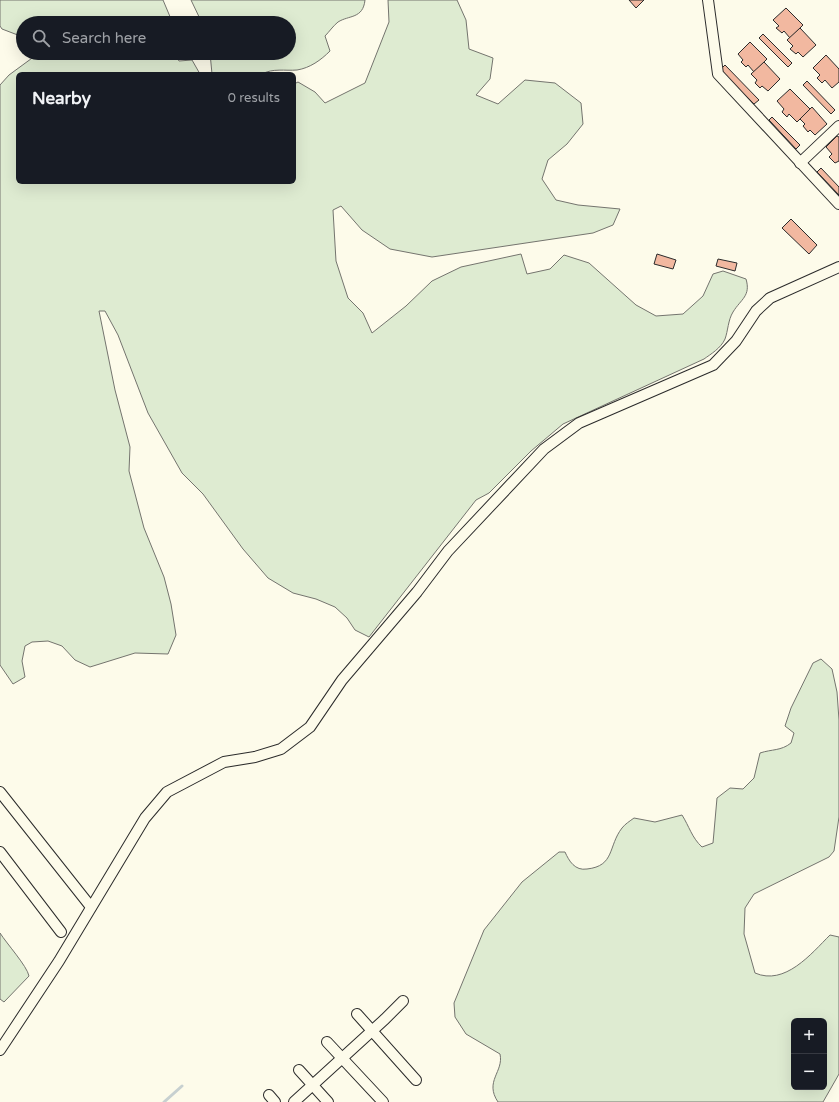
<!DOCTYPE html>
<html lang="en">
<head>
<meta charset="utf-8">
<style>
	body { margin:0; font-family:"Varela Round",sans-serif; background:#242831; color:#f1f3f6 }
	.controls { position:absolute; right:12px; bottom:12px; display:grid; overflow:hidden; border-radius:6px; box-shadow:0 4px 16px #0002 }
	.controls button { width:36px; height:36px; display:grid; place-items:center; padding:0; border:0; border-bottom:1px solid #363941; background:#171b24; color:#f1f3f6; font:20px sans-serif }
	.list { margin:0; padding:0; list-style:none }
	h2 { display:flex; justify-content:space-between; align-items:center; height:52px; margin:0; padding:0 16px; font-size:17px }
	h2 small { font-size:13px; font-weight:400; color:#9ea1a6 }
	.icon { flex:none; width:22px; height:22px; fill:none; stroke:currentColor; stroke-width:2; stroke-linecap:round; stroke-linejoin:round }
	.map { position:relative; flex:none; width:839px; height:1102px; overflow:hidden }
	.search { position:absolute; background:#171b24; box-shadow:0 4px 16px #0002; left:16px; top:16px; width:280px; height:44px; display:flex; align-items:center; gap:10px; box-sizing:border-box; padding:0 14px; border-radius:22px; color:#9ea1a6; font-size:15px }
	.panel { position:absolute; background:#171b24; box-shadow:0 4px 16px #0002; left:16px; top:72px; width:280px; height:112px; border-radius:6px }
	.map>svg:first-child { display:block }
	.green { fill:#deebd1; stroke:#74746e; fill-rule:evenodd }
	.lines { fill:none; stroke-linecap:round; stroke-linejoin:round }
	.stream { stroke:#c7d0d0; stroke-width:3 }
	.building { fill:#f2b8a0; stroke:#2b2b2b }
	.street-casing { stroke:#2b2b2b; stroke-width:12 }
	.street { stroke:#fdfbea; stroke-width:10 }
</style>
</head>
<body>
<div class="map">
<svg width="839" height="1102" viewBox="0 0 839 1102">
	<rect width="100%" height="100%" fill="#fdfbea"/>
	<g class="green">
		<polygon points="0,0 163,0 171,19 159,23 60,23 62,17 48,23 23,23 23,37 2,29 0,26"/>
		<path d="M191 0H365C363 19 349 15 338 22 333 26 329 32 325 36L330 51C321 60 310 68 297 70 285 71 273 68 262 74H212L210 53H289V23H202Z"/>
		<path d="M388 0H457L466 20 469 49 493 58 490 79 476 95 498 104 525 80 555 83 581 103 583 124 567 144 548 160 542 179 556 200 578 205 620 209 613 225 593 233 432 257 390 249 362 230 341 206 333 210 336 261 348 298 363 313 372 333 406 306 432 281 461 267 521 254 527 274 550 269 564 255 589 263 636 305 656 316 683 314 703 296 713 274 723 271 746 279C751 296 741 299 733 312 728 320 728 331 725 339 721 348 711 354 704 359L563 424 531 451 489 493 476 500 369 637 355 630 347 618 335 607 316 599 293 593 268 578 243 549 203 494 182 473 148 413 118 335 105 311H99L115 390 130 447 129 471 144 528 164 577 171 604 176 635 168 654 135 653 90 667 75 660 62 646 48 641 32 642 25 646 22 661 25 677 13 684 0 665V85L9 75 39 53H174L179 61 192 60 200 74H18V182H294V84L298 82 315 92 325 103 365 83 389 22Z"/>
		<path d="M821 659 832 669 837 692 839 720V817L834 851 829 857 754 894 745 908 744 934 755 973C785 986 811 954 830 935L839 937V1074L823 1102H498C484 1081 504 1072 500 1054L466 1034 455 1017 454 1003 484 930 522 882 559 852H565C569 861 575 871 587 869 615 866 608 846 622 828 625 824 630 821 634 818L655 822 682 815C689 826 692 838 702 847L713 843 717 798 730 788 743 789 754 778 760 753C772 749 781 751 791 743L794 733 785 726 791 708 813 663ZM794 1021H824V1087H794Z"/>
		<path d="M0 933C7 944 27 966 29 976L4 1002 0 999Z"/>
	</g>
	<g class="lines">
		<polyline class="stream" points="164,1102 182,1086"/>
	</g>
	<g class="building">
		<polygon points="629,0 644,0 636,8"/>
		<polygon points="786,8 803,25 790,38 784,31 782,33 776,28 779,26 773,20"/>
		<polygon points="800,28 816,45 803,57 798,52 796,54 790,49 793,46 787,40"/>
		<polygon points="763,34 792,63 788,67 759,38"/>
		<polygon points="750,42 767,59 754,72 748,65 746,67 741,62 743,60 738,54"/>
		<polygon points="826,55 839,69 839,82 832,88 825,80 822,83 817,78 820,75 813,68"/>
		<polygon points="764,62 780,79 768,91 762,86 760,88 755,83 757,80 751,74"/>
		<polygon points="725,65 759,100 754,104 720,70"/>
		<polygon points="807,81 835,110 831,114 803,85"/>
		<polygon points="790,89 810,109 797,122 789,114 787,117 782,112 784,109 777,101"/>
		<polygon points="812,107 827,124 815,135 810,130 808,132 803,126 805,124 800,119"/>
		<polygon points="772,117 800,145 796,149 769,120"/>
		<polygon points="837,136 839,137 839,161 835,163 829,157 832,154 826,147"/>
		<polygon points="821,168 839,187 839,195 817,172"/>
		<polygon points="791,219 817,245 809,254 782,228"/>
		<polygon points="657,254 676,260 673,269 654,264"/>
		<polygon points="718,259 737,263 735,271 716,266"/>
	</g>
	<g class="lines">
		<defs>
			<g id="street">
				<polyline points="708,0 718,74 839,204"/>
				<polyline points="800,163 839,126"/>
				<polyline points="0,792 91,907"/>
				<polyline points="0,852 61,932"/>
				<polyline points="357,1014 416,1080"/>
				<polyline points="327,1042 383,1102"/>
				<polyline points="0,1050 59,961 145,818 167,792 224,762 255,757 281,749 310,727 342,680 417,592 448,551 544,449 579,423 713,365 736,341 756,311 770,298 839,267"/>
				<polyline points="299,1070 328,1102"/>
				<polyline points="269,1095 275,1102"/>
				<polyline points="294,1102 385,1019 403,1001"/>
			</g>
		</defs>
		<use href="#street" class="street-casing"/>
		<use href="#street" class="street"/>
	</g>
</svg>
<div class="controls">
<button>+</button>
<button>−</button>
</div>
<div class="search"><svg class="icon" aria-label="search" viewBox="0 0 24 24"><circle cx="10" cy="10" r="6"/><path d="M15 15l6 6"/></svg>Search here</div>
<section class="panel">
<h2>Nearby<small>0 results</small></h2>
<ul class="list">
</ul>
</section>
</div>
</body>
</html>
